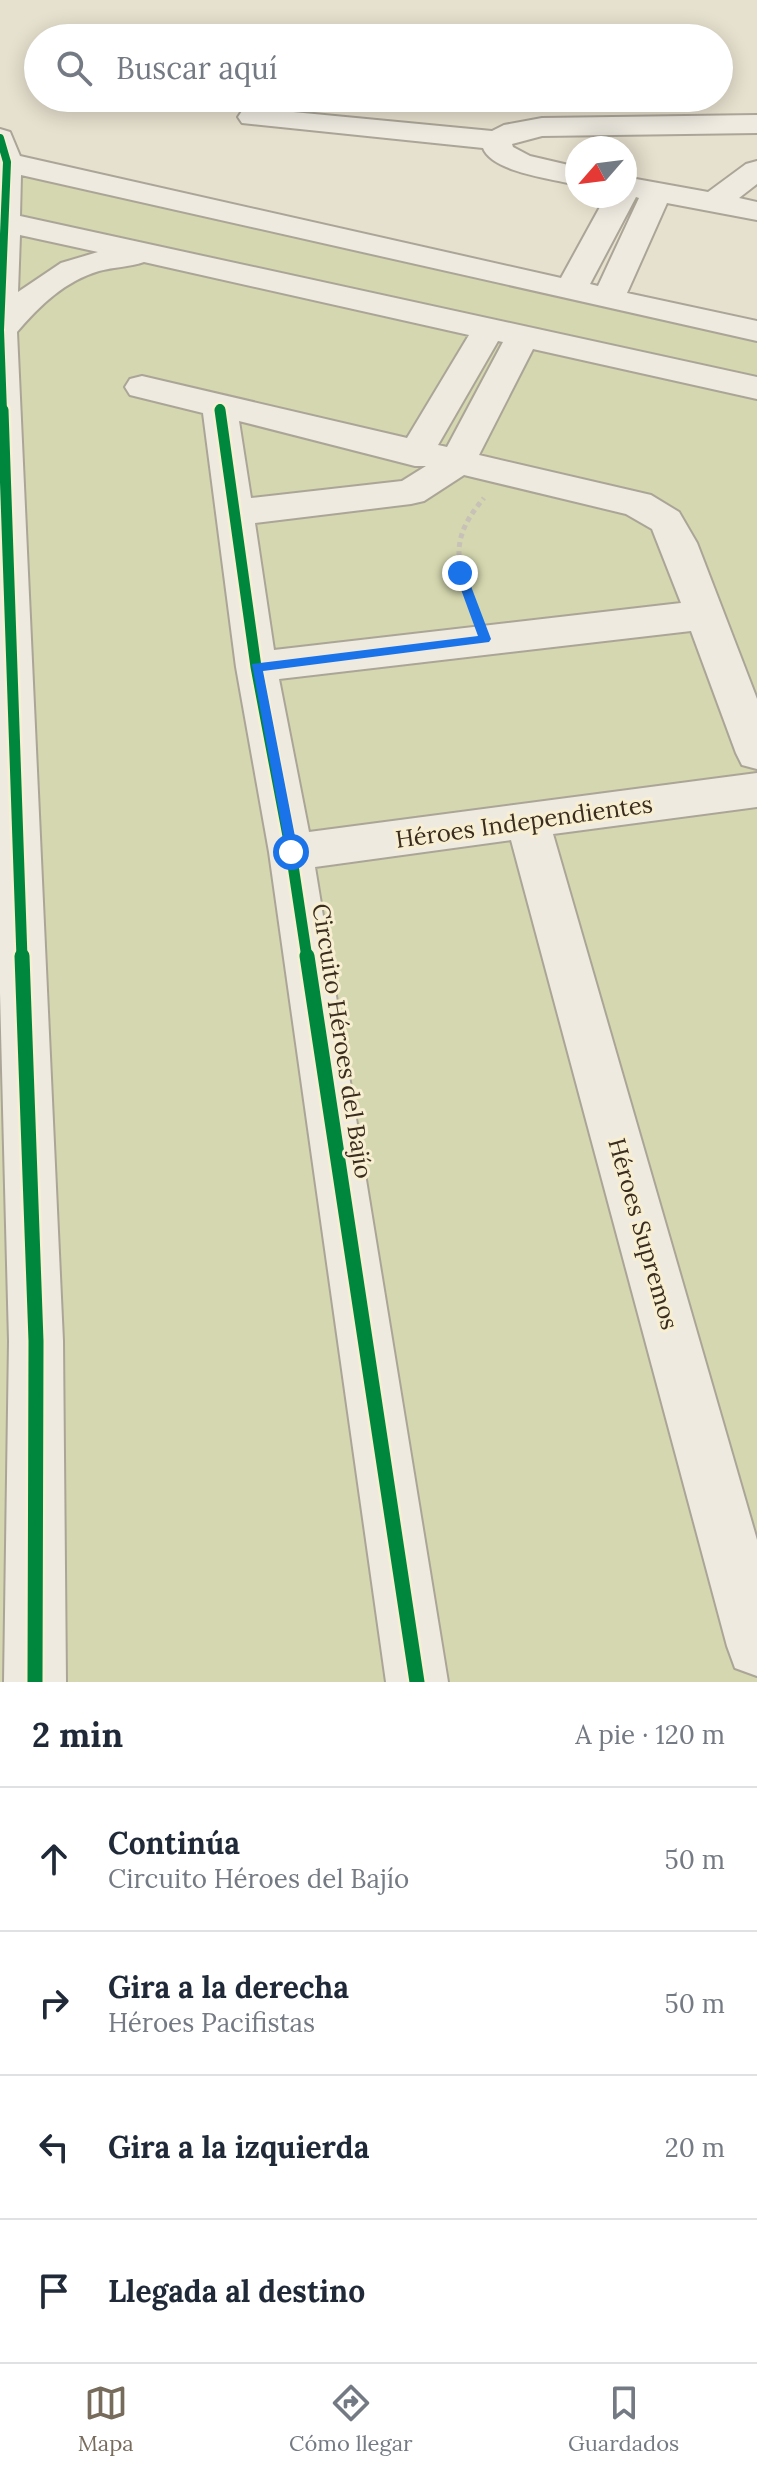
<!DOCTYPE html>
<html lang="es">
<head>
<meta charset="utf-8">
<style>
	body { margin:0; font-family:Lora,serif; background:#f6f6f7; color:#1f2937 }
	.compass { position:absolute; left:565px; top:136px; width:72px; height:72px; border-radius:50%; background:#fff; box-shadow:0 4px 20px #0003; rotate:242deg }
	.stop { position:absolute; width:24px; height:24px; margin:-18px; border:6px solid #1a73e8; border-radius:50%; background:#fff }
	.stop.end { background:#1a73e8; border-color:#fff; box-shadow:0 2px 8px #0008 }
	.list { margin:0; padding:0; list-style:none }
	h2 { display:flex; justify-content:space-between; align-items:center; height:104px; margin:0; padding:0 32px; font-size:34px }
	h2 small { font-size:26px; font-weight:400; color:#747a83 }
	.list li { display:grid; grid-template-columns:52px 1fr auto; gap:24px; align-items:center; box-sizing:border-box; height:144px; padding:0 32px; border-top:2px solid #e0e1e3 }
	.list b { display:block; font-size:30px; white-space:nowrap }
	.list p { margin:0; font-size:26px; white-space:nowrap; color:#747a83 }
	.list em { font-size:26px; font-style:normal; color:#747a83 }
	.icon { flex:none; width:44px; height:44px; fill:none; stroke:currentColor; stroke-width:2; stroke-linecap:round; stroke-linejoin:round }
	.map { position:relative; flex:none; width:757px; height:1682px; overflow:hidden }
	.search { position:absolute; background:#fff; box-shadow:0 4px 20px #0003; left:24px; right:24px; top:24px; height:88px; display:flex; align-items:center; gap:20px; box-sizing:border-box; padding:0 28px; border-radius:44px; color:#747a83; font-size:30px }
	.sheet { height:680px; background:#fff }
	nav { display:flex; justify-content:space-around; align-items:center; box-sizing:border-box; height:112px; border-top:2px solid #e0e1e3; background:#fff; font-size:22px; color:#747a83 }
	nav a { display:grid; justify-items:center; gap:4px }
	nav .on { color:#776c5c }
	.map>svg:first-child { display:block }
	.green { fill:#d4d7af }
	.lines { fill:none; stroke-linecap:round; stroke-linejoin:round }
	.street-casing { stroke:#aba597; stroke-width:4 }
	.path { stroke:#c7c1b7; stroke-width:5; stroke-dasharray:5 4; stroke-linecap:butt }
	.street { fill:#eeeae0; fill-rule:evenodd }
	.cycleway-far2-casing { stroke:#f8efd3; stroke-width:11 }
	.cycleway-far1-casing { stroke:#f8efd3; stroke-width:16 }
	.cycleway-casing { stroke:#f8efd3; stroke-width:20 }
	.cycleway-far2 { stroke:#00873e; stroke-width:8 }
	.cycleway-far1 { stroke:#00873e; stroke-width:11 }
	.cycleway { stroke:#00873e; stroke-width:15 }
	.route { fill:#1a73e8 }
	.labels { text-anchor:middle; stroke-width:6; stroke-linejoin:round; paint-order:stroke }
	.street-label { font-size:24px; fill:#3b2d1e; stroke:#f8efd3 }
</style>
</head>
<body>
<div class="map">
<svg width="757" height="1682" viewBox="0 0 757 1682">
	<rect width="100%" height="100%" fill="#e6e0ce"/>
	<polygon class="green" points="0,152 757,339 757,1682 0,1682"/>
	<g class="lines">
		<defs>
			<g id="street">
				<path d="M252 108 492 131 504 125 542 118 757 115V133L542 136 512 144 513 147 530 156 577 167V185C553 179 492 172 483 148L242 123 238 117 242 111Z"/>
				<path d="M0 129 10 132 20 156 561 278 606 196H625V177L708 192 746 164 757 161V184L739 198 757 202V220L667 203 627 293 757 321V341L21 175 20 216 757 377V399L533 349 479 455 651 495 679 512 697 543 757 699V769L742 765 736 753 691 631 279 679 309 832 757 773V807L553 834 757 1540V1676L735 1668 727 1646 511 840 315 867 448 1682H386L269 852 236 667 203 413 130 395 125 387 130 379 142 376 407 438 469 335 144 262C129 267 114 267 99 271 65 281 40 305 17 332L63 1341 66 1682H4L9 1341 0 993ZM636 197 639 198 598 286 590 284ZM20 235 98 252 61 263 18 292ZM498 341 503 342 447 447 438 445ZM239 421 415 466H426L402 481 251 498ZM464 475 626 514 652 529 681 603 274 650 255 523 411 504 424 501Z"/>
			</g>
		</defs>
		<use href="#street" class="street-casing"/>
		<path class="path" d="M473 608C456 561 449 539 484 498"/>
		<use href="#street" class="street"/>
		<defs>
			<g id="cycleway-far2">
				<polyline points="0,138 7,162 0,330 3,412"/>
				<polyline points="220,408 221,412"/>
			</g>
			<g id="cycleway-far1">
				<polyline points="3,410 22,958"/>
				<polyline points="220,410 256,667 291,852 307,958"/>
			</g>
			<g id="cycleway">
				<polyline points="22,956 36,1341 35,1682"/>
				<polyline points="307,956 417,1682"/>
			</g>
		</defs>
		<use href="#cycleway-far2" class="cycleway-far2-casing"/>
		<use href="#cycleway-far1" class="cycleway-far1-casing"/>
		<use href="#cycleway" class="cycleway-casing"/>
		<use href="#cycleway-far2" class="cycleway-far2"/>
		<use href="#cycleway-far1" class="cycleway-far1"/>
		<use href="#cycleway" class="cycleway"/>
	</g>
	<polygon class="route" points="456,570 466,573 491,639 489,642 263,671 298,852 291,857 287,856 252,664 478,636 455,573"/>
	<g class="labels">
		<g class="street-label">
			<text transform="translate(524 822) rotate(-8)" y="8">Héroes Independientes</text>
			<text transform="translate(342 1041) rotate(81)" y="8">Circuito Héroes del Bajío</text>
			<text transform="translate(643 1234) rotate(74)" y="8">Héroes Supremos</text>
		</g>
	</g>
</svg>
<svg class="compass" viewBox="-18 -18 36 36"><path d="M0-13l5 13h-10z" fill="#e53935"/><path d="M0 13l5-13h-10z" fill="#747a83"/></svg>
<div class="stop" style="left:291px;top:852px"></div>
<div class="stop end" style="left:460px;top:573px"></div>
<div class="search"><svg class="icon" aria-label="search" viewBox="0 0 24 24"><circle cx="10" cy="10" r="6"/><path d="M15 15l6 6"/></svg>Buscar aquí</div>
</div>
<section class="sheet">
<h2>2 min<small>A pie · 120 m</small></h2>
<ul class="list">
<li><svg class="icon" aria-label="ahead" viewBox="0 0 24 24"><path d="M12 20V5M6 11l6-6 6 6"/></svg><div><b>Continúa</b><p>Circuito Héroes del Bajío</p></div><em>50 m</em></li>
<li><svg class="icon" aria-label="right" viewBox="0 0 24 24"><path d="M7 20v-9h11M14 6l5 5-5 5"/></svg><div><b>Gira a la derecha</b><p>Héroes Pacifistas</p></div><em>50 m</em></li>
<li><svg class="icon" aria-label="left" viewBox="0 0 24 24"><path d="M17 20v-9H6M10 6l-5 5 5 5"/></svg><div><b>Gira a la izquierda</b></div><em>20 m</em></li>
<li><svg class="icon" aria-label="arrive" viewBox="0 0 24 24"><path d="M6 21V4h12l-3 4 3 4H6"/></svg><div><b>Llegada al destino</b></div></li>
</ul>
</section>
<nav>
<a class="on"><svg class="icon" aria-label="map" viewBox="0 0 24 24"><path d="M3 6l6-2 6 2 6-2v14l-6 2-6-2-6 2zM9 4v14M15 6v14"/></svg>Mapa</a>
<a><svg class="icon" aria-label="directions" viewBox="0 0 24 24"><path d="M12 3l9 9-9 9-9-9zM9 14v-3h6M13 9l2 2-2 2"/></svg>Cómo llegar</a>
<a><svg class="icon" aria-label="saved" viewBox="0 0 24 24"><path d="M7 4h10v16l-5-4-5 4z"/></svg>Guardados</a>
</nav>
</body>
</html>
